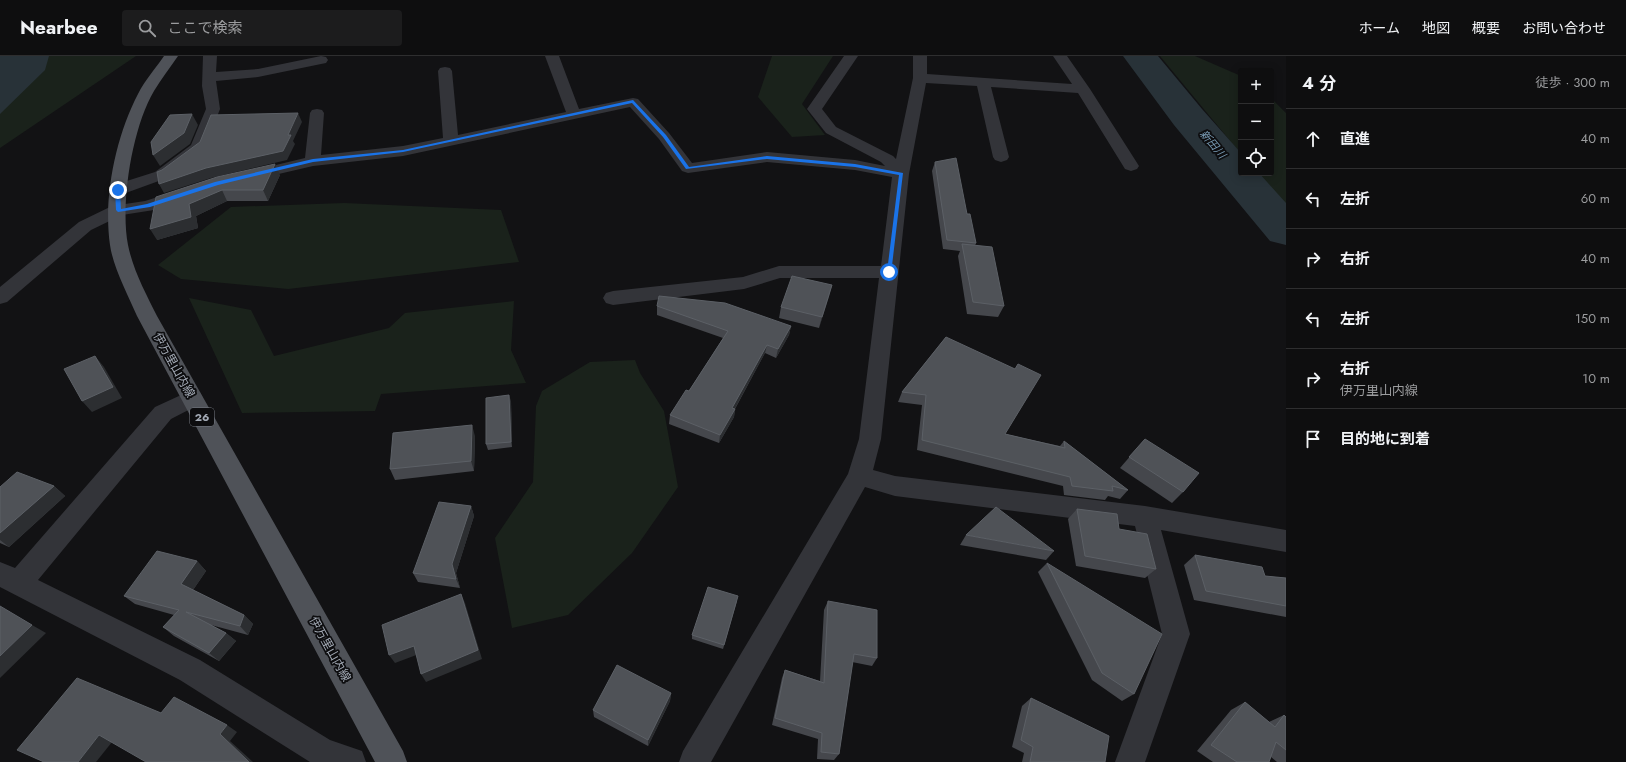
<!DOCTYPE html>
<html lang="ja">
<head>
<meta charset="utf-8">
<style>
	body { margin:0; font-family:Jost,"Noto Sans JP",sans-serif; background:#1c1c1d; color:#f1f3f6 }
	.controls { position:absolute; right:12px; top:12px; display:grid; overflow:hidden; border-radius:4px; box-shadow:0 2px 10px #0003 }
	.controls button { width:36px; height:36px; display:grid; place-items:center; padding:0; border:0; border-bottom:1px solid #2e2e2f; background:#0e0e0f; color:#f1f3f6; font:20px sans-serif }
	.stop { position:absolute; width:12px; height:12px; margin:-9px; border:3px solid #1a73e8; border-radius:50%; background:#fff }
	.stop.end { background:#1a73e8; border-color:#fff; box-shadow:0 1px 4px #0008 }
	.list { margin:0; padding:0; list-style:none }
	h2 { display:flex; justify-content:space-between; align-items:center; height:52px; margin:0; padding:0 16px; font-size:17px }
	h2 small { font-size:13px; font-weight:400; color:#9b9c9e }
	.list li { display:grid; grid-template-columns:26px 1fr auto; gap:12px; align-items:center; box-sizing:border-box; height:60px; padding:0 16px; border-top:1px solid #2e2e2f }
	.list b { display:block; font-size:15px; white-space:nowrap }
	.list p { margin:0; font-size:13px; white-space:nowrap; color:#9b9c9e }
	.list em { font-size:13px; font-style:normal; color:#9b9c9e }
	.icon { flex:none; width:22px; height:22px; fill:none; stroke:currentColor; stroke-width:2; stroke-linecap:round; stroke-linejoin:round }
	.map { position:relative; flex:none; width:1286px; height:706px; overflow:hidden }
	header { display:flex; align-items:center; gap:24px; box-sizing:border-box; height:56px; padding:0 20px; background:#0e0e0f; border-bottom:1px solid #2e2e2f }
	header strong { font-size:19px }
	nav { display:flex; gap:22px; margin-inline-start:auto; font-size:14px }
	.search { width:280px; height:36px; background:#1c1c1d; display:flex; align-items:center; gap:10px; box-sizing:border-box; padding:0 14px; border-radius:4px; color:#9b9c9e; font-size:15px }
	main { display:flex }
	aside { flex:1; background:#0e0e0f }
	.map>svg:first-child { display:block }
	.green { fill:#1a221b }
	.water { fill:#283238 }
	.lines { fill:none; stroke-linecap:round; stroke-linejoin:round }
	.river { fill:#283238; fill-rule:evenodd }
	.street { fill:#333439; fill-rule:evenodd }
	.primary { fill:#4f5258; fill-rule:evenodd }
	.wall { fill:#45474c }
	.shaded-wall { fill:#2c2e31 }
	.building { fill:#4f5257; stroke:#5c6066 }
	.route { fill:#1a73e8 }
	.labels { text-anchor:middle; stroke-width:3.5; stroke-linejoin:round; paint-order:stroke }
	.far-water-label { font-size:11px; font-style:italic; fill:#789ab3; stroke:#0d0d0f }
	.shield { fill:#0d0d0f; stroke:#767b83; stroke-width:1 }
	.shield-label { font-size:11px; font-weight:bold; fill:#a3aab5 }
	.street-label { font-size:12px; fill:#a3aab5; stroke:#0d0d0f }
</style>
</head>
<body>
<header>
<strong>Nearbee</strong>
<div class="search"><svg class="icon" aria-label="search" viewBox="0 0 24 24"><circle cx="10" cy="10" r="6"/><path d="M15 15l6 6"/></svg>ここで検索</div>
<nav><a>ホーム</a><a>地図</a><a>概要</a><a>お問い合わせ</a></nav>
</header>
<main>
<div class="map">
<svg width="1286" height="706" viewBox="0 0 1286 706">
	<rect width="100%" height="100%" fill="#121214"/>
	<g class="green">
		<polygon points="0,0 136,0 0,92"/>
		<polygon points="772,0 833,0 802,48 825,79 792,81 758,41"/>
		<polygon points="1160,0 1195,0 1241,20 1241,98"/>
		<polygon points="1271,42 1286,57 1286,153 1257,117 1271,117"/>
		<polygon points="344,147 501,154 519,206 288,233 181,223 158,209 231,151"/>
		<polygon points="189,242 251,254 274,300 389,272 405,257 514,245 511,294 526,327 381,338 375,355 242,357"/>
		<polygon points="635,304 640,317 664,355 678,431 632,497 568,559 512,572 495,482 533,426 536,350 542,335 590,306"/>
	</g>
	<polygon class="water" points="0,0 49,0 45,14 0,58"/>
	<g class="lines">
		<polygon class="river" points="1123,0 1158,0 1202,53 1241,97 1241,117 1259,117 1286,147 1286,189 1270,185 1174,69"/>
		<g class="street">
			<polygon points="203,0 217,0 216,16 258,13 321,0 326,1 328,4 326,7 321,8 258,21 216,25 220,53 204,94 167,122 123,138 117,139 111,138 109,134 111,130 155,116 191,89 206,53 202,30"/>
			<polygon points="545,0 559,0 579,53 633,42 638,43 669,77 692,107 767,96 855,104 885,110 881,106 826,77 807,53 844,0 858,0 822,53 836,71 893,100 896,103 913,22 913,0 927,0 927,18 1072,28 1053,0 1067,0 1090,33 1139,110 1137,113 1131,115 1125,113 1078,37 991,31 1009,101 1007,104 1001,106 995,104 993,101 977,30 926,27 909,118 881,383 873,414 895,420 1145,450 1286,474 1286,496 1161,474 1190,578 1145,706 1115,706 1162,578 1135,470 895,440 865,431 711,706 679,706 683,695 848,418 859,383 879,222 780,222 744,233 613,249 606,247 603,242 606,237 613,235 743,221 779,210 881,210 892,121 855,114 767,106 688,117 682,115 659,83 630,51 403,100 313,110 249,125 243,123 241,120 243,117 305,102 310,57 312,54 317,53 322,54 324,57 321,99 403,90 443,82 438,15 440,12 445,11 450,12 452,15 458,79 566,56"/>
			<polygon points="183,133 189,134 191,138 189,142 154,154 122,159 91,174 7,246 0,248 0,231 79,166 112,150 145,145"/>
			<polygon points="192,334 200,336 203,342 200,348 171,363 38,524 200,604 330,684 362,695 366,706 310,706 180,624 0,531 0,506 15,512 155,351"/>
		</g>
		<path class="primary" d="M164 0H178C170 12 161 23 154 35 132 72 120 148 128 189 133 214 146 238 157 260L403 695 407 706H375L137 260C128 239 113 211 110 189 103 141 116 80 138 38 145 24 156 12 164 0Z"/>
	</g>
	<g class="wall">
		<polygon points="935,106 967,158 976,187 975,190 1004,250 998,261 967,258 958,200 960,195 943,193 932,115"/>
		<polygon points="280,119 268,145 227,145 196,160 198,172 157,184 156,141"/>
		<polygon points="832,229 819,272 779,262 781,251"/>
		<polygon points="657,250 791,270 789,279 776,302 765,297 735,353 734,361 719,387 669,368 670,359 689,335 723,282 657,259"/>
		<polygon points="946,281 1005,378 1060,390 1064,385 1128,434 1120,443 1108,440 1105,444 1064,439 1063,430 917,394 922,349 898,346 902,336"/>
		<polygon points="511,345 512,391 488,394 486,388"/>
		<polygon points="475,380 474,415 395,424 390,413"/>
		<polygon points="1145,383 1183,436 1172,447 1120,412"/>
		<polygon points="54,430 65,440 9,491 0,487 0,431"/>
		<polygon points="471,450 474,460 456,517 460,532 418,526 413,517"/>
		<polygon points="1077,453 1119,473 1156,513 1145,522 1076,510 1068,463"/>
		<polygon points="966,479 1054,495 1046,504 960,489"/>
		<polygon points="1195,499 1265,520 1286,522 1286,561 1194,544 1184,509"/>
		<polygon points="197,505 206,515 193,534 244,559 253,568 248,579 211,569 226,577 236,585 219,605 174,580 163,571 174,559 135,548 124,540"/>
		<polygon points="1047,507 1134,638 1122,645 1092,624 1038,516"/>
		<polygon points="737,545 723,593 692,583 692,579"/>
		<polygon points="828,545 877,602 872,610 852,606 839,698 834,704 817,703 818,683 772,669 782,622 785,614 820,625 824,554"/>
		<polygon points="671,637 670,645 648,690 594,661 593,654"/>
		<polygon points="1031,642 1105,706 1022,706 1024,697 1012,691 1022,650"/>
		<polygon points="1245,646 1269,666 1284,659 1286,661 1286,706 1277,706 1271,701 1269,706 1213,706 1197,695 1231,654"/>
	</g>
	<g class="shaded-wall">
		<polygon points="298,57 302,66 293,85 295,88 287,104 211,122 164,137 159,128 288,79"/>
		<polygon points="192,58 198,69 190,88 160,110 153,99"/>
		<polygon points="275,108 280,119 268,145 263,134"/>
		<polygon points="222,134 227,145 196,160 198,172 157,184 150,173 189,148"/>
		<polygon points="832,229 829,241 819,272 822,261"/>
		<polygon points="791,270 789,279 776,302 778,293"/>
		<polygon points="767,289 765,297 733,356 735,353 734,361 719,387 720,379 732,352"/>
		<polygon points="95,300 104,311 122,342 92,356 82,345"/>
		<polygon points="509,339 511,345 512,391 511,386"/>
		<polygon points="472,369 475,380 474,415 471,405"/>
		<polygon points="54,430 65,440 9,491 0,484 0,477"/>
		<polygon points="471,450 474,460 456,517 460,532 456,523 452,508"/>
		<polygon points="197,505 206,515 191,537 181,528"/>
		<polygon points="461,538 465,547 482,603 426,626 421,618"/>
		<polygon points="244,559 253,568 248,579 240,570"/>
		<polygon points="32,569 46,577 0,622 0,600"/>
		<polygon points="226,577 236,585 219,605 209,597"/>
		<polygon points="414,590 419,598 395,607 389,599"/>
		<polygon points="671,637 670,645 648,690 648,684"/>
		<polygon points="227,669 237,676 230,685 253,706 249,706 220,678"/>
		<polygon points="99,679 112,686 96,706 78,706"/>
	</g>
	<g class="building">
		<polygon points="298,57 288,79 291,79 283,95 206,112 159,128 157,116 162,114 200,86 211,59"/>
		<polygon points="192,58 184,77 153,99 151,86 170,59"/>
		<polygon points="956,102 967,158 970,158 976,187 947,184 935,106"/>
		<polygon points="275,108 263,134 222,134 189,148 191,161 150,173 156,141 217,121"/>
		<polygon points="962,188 992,191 1004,250 973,246"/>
		<polygon points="792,220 832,229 822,261 781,251"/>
		<polygon points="659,240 725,247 791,270 778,293 767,289 732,352 735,353 720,379 670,359 686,334 689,335 728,275 657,250"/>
		<polygon points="946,281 1015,313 1018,308 1041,319 1005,378 1065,392 1064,385 1128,434 1112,430 1113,435 1072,430 1070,421 922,384 926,339 902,336"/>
		<polygon points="95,300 113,331 82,345 64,313"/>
		<polygon points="509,339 511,386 486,388 486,342"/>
		<polygon points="472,369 471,405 390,413 393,377"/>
		<polygon points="1145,383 1199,417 1183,436 1129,401"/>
		<polygon points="17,416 54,430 0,477 0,431"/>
		<polygon points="439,446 471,450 452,508 456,523 413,517"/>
		<polygon points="996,451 1054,495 966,479"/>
		<polygon points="1077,453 1117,458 1119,473 1147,478 1156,513 1085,500"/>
		<polygon points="157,495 197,505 181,528 244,559 240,570 186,556 226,577 209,597 163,571 179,554 124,540"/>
		<polygon points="1195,499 1262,511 1265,520 1286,522 1286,550 1206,535"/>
		<polygon points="1047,507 1162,578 1134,638 1102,617"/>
		<polygon points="708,531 738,540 724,589 692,579"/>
		<polygon points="461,538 478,594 421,618 414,590 389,599 382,569"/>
		<polygon points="828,545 877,554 877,602 854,598 839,698 821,696 822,677 775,662 785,614 824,627"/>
		<polygon points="0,550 32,569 0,600"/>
		<polygon points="617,609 671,637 648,684 593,654"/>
		<polygon points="77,622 161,657 174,641 227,669 220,678 249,706 146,706 99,679 78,706 44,706 17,694"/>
		<polygon points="1031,642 1109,680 1105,706 1030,706 1033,691 1021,684"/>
		<polygon points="1245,646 1275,671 1284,659 1286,661 1286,694 1276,686 1269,706 1237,706 1211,689"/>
	</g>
	<polygon class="route" points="633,44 666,79 689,111 767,100 855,108 903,117 891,218 887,216 899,119 855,111 767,103 686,113 663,81 632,47 403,96 313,106 218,129 150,151 118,156 116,154 115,134 118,132 120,134 121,153 147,148 215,126 313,103 403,94"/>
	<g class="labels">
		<g class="far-water-label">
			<text transform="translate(1213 88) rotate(50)" y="4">新田川</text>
		</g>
		<rect class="shield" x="190" y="352" width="24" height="18" rx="3"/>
		<g class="shield-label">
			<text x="202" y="365">26</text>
		</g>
		<g class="street-label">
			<text transform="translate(174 309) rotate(61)" y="4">伊万里山内線</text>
			<text transform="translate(330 593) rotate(61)" y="4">伊万里山内線</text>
		</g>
	</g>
</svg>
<div class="controls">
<button>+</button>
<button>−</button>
<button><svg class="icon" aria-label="locate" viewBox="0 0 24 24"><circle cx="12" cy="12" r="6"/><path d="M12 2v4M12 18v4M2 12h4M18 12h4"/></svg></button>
</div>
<div class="stop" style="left:889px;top:216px"></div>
<div class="stop end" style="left:118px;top:134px"></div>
</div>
<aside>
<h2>4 分<small>徒歩 · 300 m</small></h2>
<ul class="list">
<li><svg class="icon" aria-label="ahead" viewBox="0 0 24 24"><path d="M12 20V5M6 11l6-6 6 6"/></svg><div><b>直進</b></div><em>40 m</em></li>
<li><svg class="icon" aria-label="left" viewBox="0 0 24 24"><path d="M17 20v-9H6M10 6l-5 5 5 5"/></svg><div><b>左折</b></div><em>60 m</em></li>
<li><svg class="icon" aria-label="right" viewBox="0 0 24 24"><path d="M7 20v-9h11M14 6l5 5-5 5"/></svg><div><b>右折</b></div><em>40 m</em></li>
<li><svg class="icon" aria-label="left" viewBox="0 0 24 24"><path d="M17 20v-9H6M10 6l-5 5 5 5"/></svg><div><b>左折</b></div><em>150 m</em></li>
<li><svg class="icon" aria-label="right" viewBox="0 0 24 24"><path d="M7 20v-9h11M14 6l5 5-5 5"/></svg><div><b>右折</b><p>伊万里山内線</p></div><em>10 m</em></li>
<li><svg class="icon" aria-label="arrive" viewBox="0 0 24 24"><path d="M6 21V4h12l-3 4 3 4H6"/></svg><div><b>目的地に到着</b></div></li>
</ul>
</aside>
</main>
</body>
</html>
